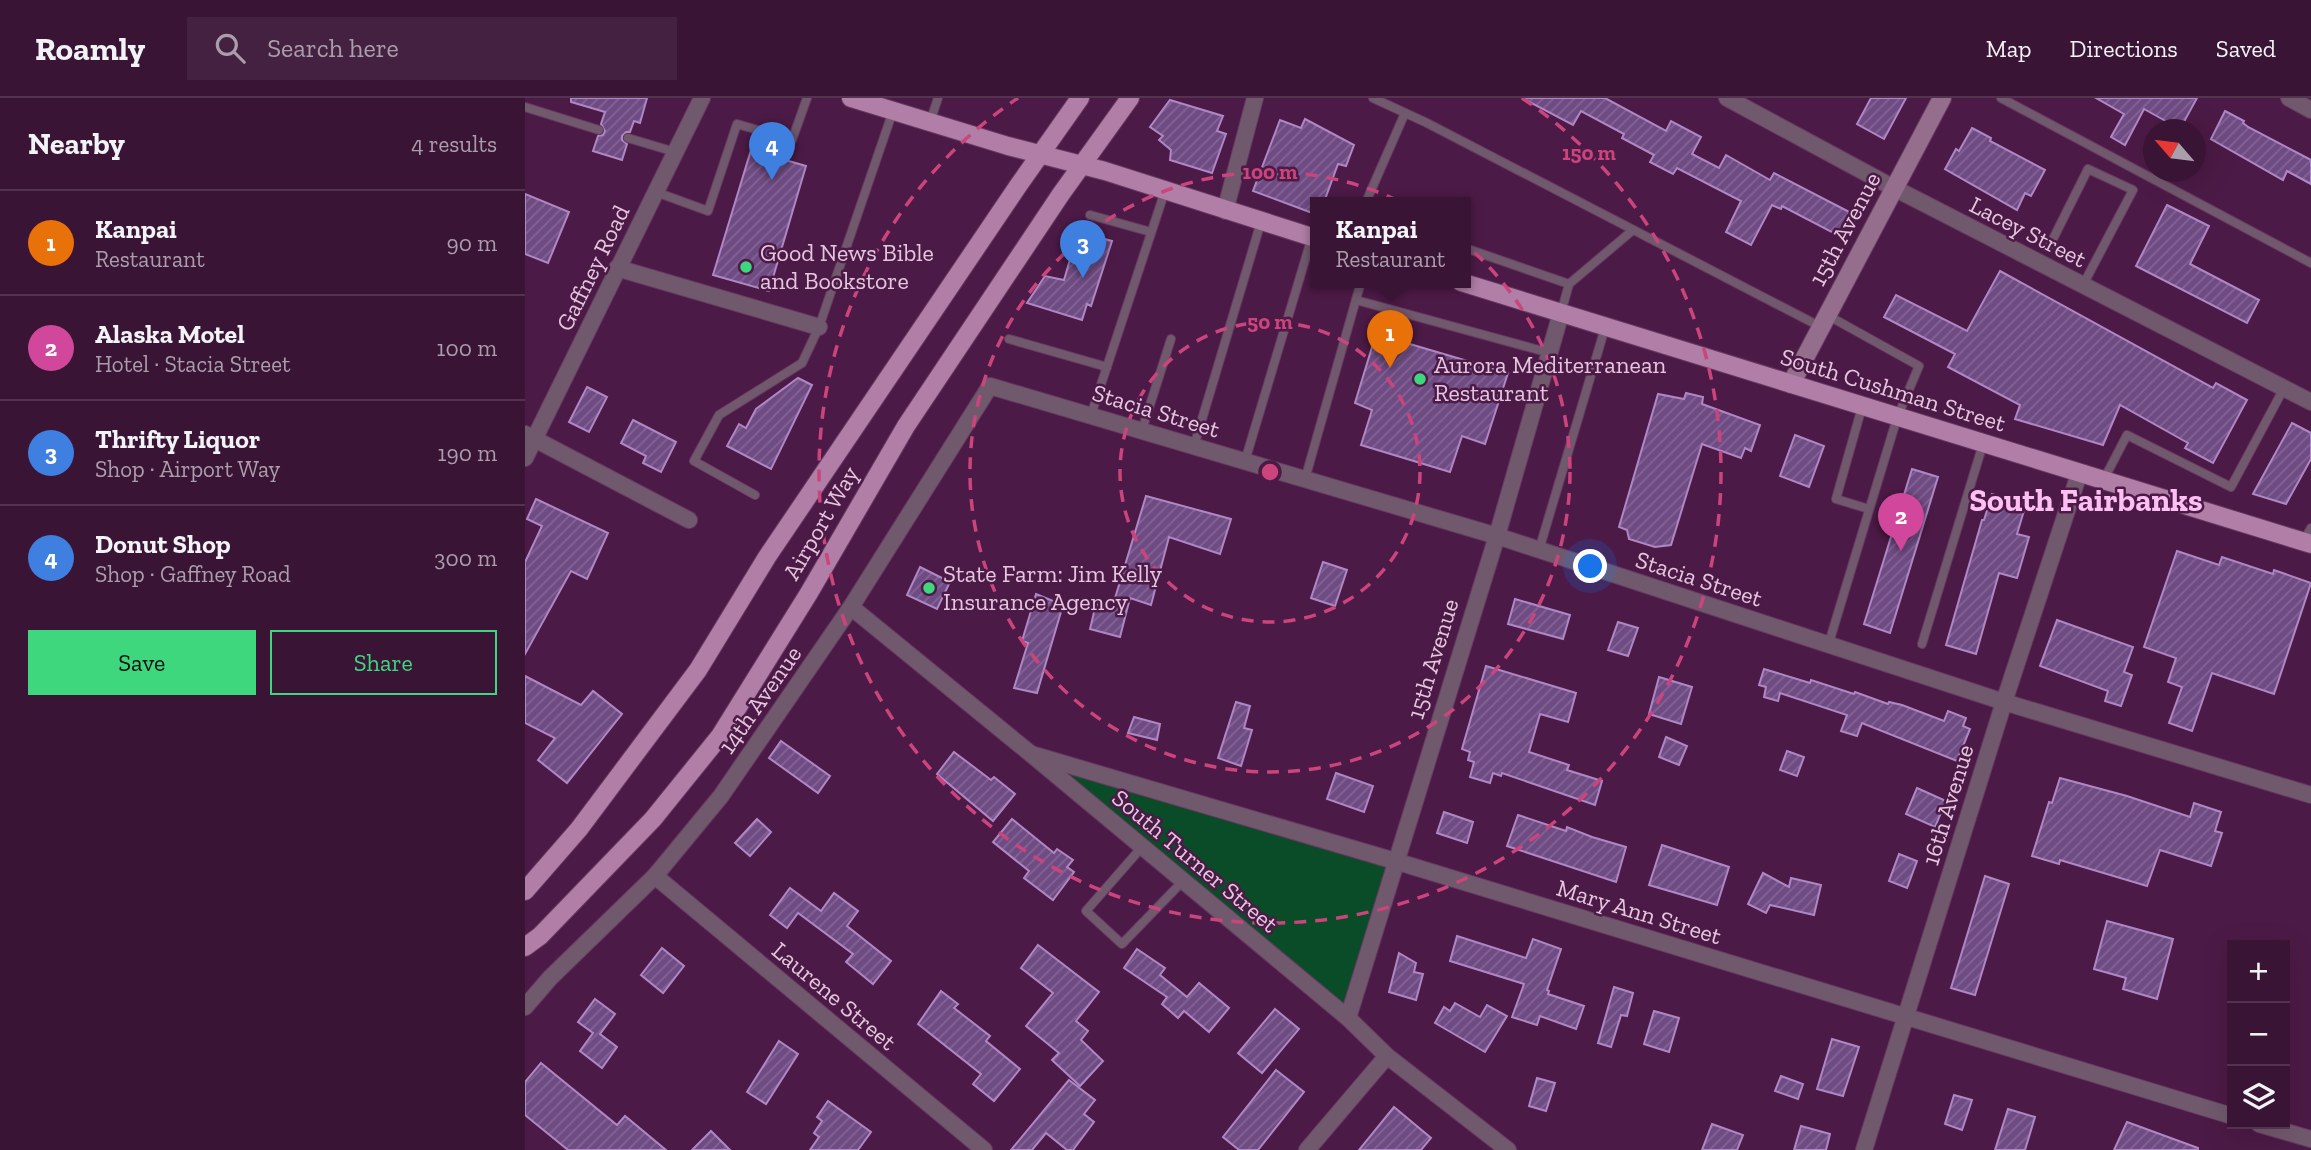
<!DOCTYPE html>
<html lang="en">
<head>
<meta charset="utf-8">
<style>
	body { margin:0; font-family:"Zilla Slab",serif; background:#442140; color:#f1f3f6 }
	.controls { position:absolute; right:21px; bottom:21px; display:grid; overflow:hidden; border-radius:0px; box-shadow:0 7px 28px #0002 }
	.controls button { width:63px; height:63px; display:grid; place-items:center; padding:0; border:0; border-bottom:2px solid #53334f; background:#391434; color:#f1f3f6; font:35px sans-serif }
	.compass { position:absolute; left:1618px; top:21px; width:63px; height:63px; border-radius:50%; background:#391434; box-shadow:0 7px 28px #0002; rotate:298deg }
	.you { position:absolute; left:1066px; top:469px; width:24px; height:24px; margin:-18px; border:5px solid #fff; border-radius:50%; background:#1a73e8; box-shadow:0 0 0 10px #1a73e833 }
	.badge { display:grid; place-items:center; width:46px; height:46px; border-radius:50%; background:#3ed77d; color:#fff; font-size:23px; font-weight:700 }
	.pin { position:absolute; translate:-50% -58px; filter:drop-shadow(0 2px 4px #0008) }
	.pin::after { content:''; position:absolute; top:37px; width:24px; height:21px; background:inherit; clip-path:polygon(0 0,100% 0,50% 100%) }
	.popup { position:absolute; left:785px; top:99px; width:161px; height:91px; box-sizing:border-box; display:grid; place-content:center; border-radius:0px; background:#391434; filter:drop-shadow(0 2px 5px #0005); font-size:23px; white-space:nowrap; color:#ab9eac }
	.popup b { font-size:26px; color:#f1f3f6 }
	.popup::after { content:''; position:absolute; left:50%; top:100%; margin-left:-14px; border:14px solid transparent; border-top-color:#391434 }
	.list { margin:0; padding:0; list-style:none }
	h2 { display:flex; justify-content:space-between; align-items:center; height:91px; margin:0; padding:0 28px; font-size:30px }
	h2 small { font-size:23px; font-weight:400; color:#ab9eac }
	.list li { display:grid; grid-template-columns:46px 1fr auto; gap:21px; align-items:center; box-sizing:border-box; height:105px; padding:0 28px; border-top:2px solid #53334f }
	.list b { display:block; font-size:26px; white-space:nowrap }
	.list p { margin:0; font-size:23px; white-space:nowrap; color:#ab9eac }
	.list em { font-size:23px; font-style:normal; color:#ab9eac }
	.actions { display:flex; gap:14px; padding:21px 28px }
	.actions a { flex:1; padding:16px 0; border:2px solid #3ed77d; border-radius:0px; text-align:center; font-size:24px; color:#3ed77d }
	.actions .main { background:#3ed77d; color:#111 }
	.icon { flex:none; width:38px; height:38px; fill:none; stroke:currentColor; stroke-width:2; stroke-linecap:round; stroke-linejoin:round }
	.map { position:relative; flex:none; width:1786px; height:1052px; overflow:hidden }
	header { display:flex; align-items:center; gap:42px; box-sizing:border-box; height:98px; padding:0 35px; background:#391434; border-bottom:2px solid #53334f }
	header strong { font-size:33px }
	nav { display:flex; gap:38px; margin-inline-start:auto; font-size:24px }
	.search { width:490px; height:63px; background:#442140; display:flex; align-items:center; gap:18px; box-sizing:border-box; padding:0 24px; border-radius:0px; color:#ab9eac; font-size:26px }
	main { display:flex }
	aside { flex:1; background:#391434 }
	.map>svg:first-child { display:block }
	.green { fill:#0a4c27 }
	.building { fill:url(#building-hatch); stroke:#ae87c4; stroke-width:2 }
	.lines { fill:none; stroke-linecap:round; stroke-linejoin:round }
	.lane-casing { stroke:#683962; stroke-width:10 }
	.street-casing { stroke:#683962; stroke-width:18 }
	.secondary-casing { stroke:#683962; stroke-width:20 }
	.primary-casing { stroke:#683962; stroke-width:20 }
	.lane { stroke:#71596d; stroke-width:8 }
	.street { stroke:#71596d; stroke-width:16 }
	.secondary { stroke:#956e8e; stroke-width:18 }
	.primary { stroke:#b07ea7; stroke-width:18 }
	.ring { fill:none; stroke:#cb447c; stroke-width:3.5; stroke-dasharray:12 9 }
	.poi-dot { fill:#3ed77d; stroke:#4c1a46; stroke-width:2.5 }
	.labels { text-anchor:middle; stroke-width:5; stroke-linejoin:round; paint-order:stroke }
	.street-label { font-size:24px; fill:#e5c6df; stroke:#4c1a46 }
	.poi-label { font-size:24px; fill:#e5c6df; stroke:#4c1a46; text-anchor:start }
	.district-label { font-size:32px; font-weight:bold; fill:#fec0f3; stroke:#4c1a46 }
	.centre { fill:#cb447c; stroke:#4c1a46; stroke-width:3.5 }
	.ring-label { font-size:21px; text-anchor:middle; font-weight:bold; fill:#cb447c; stroke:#4c1a46; stroke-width:5; stroke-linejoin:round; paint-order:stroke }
</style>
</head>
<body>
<header>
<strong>Roamly</strong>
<div class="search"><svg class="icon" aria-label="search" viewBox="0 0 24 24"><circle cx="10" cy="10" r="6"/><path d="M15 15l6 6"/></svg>Search here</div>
<nav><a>Map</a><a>Directions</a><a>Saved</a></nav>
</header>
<main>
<aside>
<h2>Nearby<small>4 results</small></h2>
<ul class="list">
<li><span class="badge" style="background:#e8710a">1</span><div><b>Kanpai</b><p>Restaurant</p></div><em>90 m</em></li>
<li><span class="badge" style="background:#d1479c">2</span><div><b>Alaska Motel</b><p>Hotel · Stacia Street</p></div><em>100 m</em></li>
<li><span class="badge" style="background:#3f7fe0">3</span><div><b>Thrifty Liquor</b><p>Shop · Airport Way</p></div><em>190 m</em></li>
<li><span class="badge" style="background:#3f7fe0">4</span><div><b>Donut Shop</b><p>Shop · Gaffney Road</p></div><em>300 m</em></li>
</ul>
<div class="actions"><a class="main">Save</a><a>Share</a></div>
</aside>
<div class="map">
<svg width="1786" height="1052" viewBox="0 0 1786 1052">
	<defs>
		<pattern id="building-hatch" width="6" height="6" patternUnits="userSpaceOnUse" patternTransform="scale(1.75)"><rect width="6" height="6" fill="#6f4b83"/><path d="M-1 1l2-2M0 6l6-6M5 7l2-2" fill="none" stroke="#836394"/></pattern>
	</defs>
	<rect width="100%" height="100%" fill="#4c1a46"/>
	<polygon class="green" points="506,656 870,763 823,920"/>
	<g class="building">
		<polygon points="46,0 122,0 115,25 109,23 105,34 101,34 97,38 97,42 102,46 97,62 68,53 73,38 78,37 80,33 76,26 80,14 46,4"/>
		<polygon points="997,0 1080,0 1141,33 1146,23 1176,39 1167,56 1194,70 1201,57 1245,82 1249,75 1332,118 1320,141 1257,108 1256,111 1247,107 1226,147 1201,134 1216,103 1152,70 1148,76 1125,64 1129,57 1097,40 1099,36 1056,13 1048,27"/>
		<polygon points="1346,0 1381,0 1359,41 1332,26"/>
		<polygon points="1571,0 1672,0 1655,31 1619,11 1600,47 1586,39 1599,16"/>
		<polygon points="645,2 698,18 692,33 701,36 687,75 645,62 646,52 634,42 638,38 625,29"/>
		<polygon points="1700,13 1719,23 1718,25 1723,29 1786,62 1786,86 1762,73 1758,82 1686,41"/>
		<polygon points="780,21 829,47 821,68 813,66 799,104 790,104 790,116 728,93 755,22 776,30"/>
		<polygon points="1447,30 1466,40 1465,43 1520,72 1506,98 1500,95 1492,112 1420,71 1431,51 1434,53"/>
		<polygon points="226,52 281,68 244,193 188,177"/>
		<polygon points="0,96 44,114 23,165 0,156"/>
		<polygon points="1642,107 1684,128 1665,166 1734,202 1722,225 1611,168"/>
		<polygon points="553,134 587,143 566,208 562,206 557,222 502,205 520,178 539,182"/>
		<polygon points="1475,173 1688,290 1691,285 1722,302 1688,365 1660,350 1663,345 1595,307 1578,347 1490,321 1495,307 1423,269 1430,256 1359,219 1371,197 1442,233"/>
		<polygon points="851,236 983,275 960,346 937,338 925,374 836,347 847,312 830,305"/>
		<polygon points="273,280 287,287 246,371 202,348 214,326 221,330 231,311"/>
		<polygon points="62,289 82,299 64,334 44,324"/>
		<polygon points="1161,295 1178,299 1177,306 1235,327 1226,353 1220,350 1216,360 1177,346 1146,447 1130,449 1104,441 1102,432 1094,429 1133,296 1159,301"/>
		<polygon points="108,322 151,344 136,374 118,365 121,358 96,345"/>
		<polygon points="1767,325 1786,335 1786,361 1761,406 1728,396"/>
		<polygon points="1270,337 1299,348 1284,389 1255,378"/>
		<polygon points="1387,371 1413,379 1365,535 1339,526"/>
		<polygon points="1467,396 1501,406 1492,436 1504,439 1492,480 1474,475 1451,556 1421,547 1457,422 1459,422"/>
		<polygon points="621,398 706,421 695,456 644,439 626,507 605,500 595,539 565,531 571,506 587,510"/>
		<polygon points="11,401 83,435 62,481 46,473 0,556 0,464 17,428 2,421"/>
		<polygon points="1652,453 1694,467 1697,459 1748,476 1749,472 1786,485 1749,596 1687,575 1667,633 1644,625 1657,589 1643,584 1651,560 1619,549"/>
		<polygon points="798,464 822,472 810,508 786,500"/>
		<polygon points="395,469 425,484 412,511 382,497"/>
		<polygon points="511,496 538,507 512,595 489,590 503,545 497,543"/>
		<polygon points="990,501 1045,517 1038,541 983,526"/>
		<polygon points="1532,522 1608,549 1599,574 1607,577 1596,608 1580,603 1583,593 1515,568"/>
		<polygon points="1093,524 1113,530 1103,558 1083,552"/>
		<polygon points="961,568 1051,595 1043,624 1015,616 1004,654 1044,667 1042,672 1077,683 1070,707 977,675 976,678 968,675 965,685 945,679 949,664 943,662 945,654 937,651"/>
		<polygon points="1239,571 1285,585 1286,582 1329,596 1330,594 1363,606 1364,604 1377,607 1419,623 1423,613 1441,620 1438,628 1445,631 1432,663 1337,625 1332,638 1316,633 1322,617 1255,595 1253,603 1239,599 1241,589 1234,587"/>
		<polygon points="0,578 56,607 68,593 97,616 42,685 13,662 30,640 0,625"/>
		<polygon points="1134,579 1167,589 1156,626 1124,616"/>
		<polygon points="711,604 725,608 719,630 727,632 716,668 693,660"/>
		<polygon points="609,619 635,626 632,642 603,635"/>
		<polygon points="1141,639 1162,648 1154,667 1134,659"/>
		<polygon points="256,643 305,678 293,695 244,660"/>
		<polygon points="1262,653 1279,659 1272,678 1255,672"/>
		<polygon points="429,654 466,682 469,679 490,696 468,723 412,676"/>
		<polygon points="811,675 848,688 839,714 802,701"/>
		<polygon points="1535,680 1602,698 1665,719 1669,705 1696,714 1690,733 1697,735 1686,768 1635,752 1622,788 1535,762 1534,766 1507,758 1524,704 1527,705"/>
		<polygon points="1392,690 1421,703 1410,729 1381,716"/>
		<polygon points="919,714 948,724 942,745 912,735"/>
		<polygon points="993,717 1041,733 1042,729 1067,739 1101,749 1091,784 982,748"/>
		<polygon points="232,721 246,734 225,758 210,745"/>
		<polygon points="487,721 529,755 532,751 548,762 542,769 549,774 528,802 499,780 504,773 468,744"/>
		<polygon points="1137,747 1204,769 1192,807 1124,787"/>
		<polygon points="1374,756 1392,763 1382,790 1364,783"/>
		<polygon points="1238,775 1264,789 1266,780 1296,787 1289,817 1245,807 1241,815 1223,806"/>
		<polygon points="1460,778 1484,786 1450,897 1426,890"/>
		<polygon points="265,790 296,813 309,795 333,813 322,828 366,863 348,886 321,864 328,856 273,815 262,830 245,817"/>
		<polygon points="1582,823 1648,841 1632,901 1598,891 1601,880 1569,871"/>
		<polygon points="932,838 1001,860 1008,841 1036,851 1022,892 1024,893 1023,896 1059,908 1051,931 1015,918 1012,927 987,919 999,886 925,863"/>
		<polygon points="513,847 574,894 551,923 563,933 556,942 578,963 555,988 527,962 534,955 501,928 528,895 496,870"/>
		<polygon points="137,850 159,868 138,895 116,877"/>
		<polygon points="612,851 640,870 635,877 662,899 674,885 704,910 684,934 659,913 653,920 637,906 642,899 599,870"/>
		<polygon points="874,855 891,865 889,874 898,876 891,902 864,894"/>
		<polygon points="1089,889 1108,895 1102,918 1096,917 1086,949 1073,945"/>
		<polygon points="416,893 433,906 429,910 465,938 461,943 495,971 469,1003 448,986 456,976 393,926"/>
		<polygon points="70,901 90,916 75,936 92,949 77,970 55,953 68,935 53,924"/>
		<polygon points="930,905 955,919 962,907 982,918 960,954 910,925 919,909 925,913"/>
		<polygon points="750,911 774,931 737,975 713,955"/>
		<polygon points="1129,913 1154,920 1144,954 1119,946"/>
		<polygon points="1307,941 1334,949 1318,998 1292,991"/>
		<polygon points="254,943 273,956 241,1006 222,994"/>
		<polygon points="16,965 92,1027 100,1018 141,1052 43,1052 0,1017 0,984"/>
		<polygon points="751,972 779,994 733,1052 714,1052 698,1039"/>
		<polygon points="1256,978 1278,986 1273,1001 1250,993"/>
		<polygon points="1012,980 1030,985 1021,1013 1004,1008"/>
		<polygon points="544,982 570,1002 559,1016 569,1024 548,1052 542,1052 521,1035 507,1052 486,1052"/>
		<polygon points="1429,997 1447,1002 1437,1032 1420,1026"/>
		<polygon points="303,1003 346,1034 333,1052 285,1052 294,1039 289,1035 297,1023 292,1019"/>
		<polygon points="869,1009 906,1040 896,1052 834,1052"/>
		<polygon points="1483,1011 1510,1019 1500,1052 1470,1052"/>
		<polygon points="1602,1024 1673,1050 1673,1052 1589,1052"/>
		<polygon points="1187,1026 1218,1037 1212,1052 1177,1052"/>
		<polygon points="1276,1028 1305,1036 1301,1052 1269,1052"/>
		<polygon points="186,1033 205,1052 167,1052"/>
	</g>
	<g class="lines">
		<defs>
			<g id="lane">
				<polyline points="848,0 902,25 1296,229"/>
				<polyline points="1476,0 1786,165"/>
				<polyline points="0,9 74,32"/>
				<polyline points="405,24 413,0"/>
				<polyline points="103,40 150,54"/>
				<polyline points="131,94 183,113 212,26 267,42 282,0"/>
				<polyline points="841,104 880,15"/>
				<polyline points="565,117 626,134"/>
				<polyline points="1525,147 1563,71 1608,92 1558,187"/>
				<polyline points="940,150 1044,186 1108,132"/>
				<polyline points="831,202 1025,255"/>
				<polyline points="1036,215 1044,186"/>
				<polyline points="1302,217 1394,268 1372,320 1303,548"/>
				<polyline points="484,241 582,269"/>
				<polyline points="1337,309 1311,401 1344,411"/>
				<polyline points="566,317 640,93"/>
				<polyline points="617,332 646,241"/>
				<polyline points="669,348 736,124"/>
				<polyline points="720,363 787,139"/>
				<polyline points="780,381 836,184"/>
				<polyline points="1578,383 1602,337 1706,389 1759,290"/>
				<polyline points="230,397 169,363 194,317 277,265 294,229 368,13"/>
				<polyline points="1778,444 1786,430"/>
				<polyline points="1014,452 1080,230"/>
				<polyline points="1397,546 1458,346"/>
				<polyline points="617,749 561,813 597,846 658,783"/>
			</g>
			<g id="street">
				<polyline points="1202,0 1369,90 1786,304"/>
				<polyline points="1764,0 1786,12"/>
				<polyline points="700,113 730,0"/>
				<polyline points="92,170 294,229"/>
				<polyline points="0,336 164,422"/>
				<polyline points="0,360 177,0"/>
				<polyline points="326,509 506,656 823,920 862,958 983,1052"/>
				<polyline points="506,656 870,763 1707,1018"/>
				<polyline points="130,778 459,1052"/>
				<polyline points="0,909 25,880 130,778 196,698 326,509 465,288 972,438 1479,604 1786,697"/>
				<polyline points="823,920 972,438 1036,215"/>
				<polyline points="1734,1026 1786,1041"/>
				<polyline points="782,1052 862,958"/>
				<polyline points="1339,1052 1479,604 1554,376"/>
			</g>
			<polyline id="secondary" points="1266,286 1417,0"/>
			<g id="primary">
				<polyline points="326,0 483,48 580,73 790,140"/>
				<polyline points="936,184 1786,446"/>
				<polyline points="0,793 54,731 173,572 242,459 493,88 555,0"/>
				<polyline points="0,849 15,838 128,721 195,638 284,495 381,328 536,96 605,0"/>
			</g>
		</defs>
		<use href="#lane" class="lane-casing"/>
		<use href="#street" class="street-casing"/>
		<use href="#secondary" class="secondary-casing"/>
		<use href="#primary" class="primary-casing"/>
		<use href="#lane" class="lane"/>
		<use href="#street" class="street"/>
		<use href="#secondary" class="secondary"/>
		<use href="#primary" class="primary"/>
	</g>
	<g class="ring">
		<circle cx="745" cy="374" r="150"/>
		<circle cx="745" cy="374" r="300"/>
		<path d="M997 0A451 451 0 1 1 493 0"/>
	</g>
	<g class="poi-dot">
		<circle cx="221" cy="169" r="7"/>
		<circle cx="895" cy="281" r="7"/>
		<circle cx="404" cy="490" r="7"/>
	</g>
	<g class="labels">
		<g class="street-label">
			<text transform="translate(1320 131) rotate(-62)" y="8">15th Avenue</text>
			<text transform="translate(1503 134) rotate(27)" y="8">Lacey Street</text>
			<text transform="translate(68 170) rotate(-64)" y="8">Gaffney Road</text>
			<text transform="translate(1368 292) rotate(17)" y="8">South Cushman Street</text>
			<text transform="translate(631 313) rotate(17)" y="8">Stacia Street</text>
			<text transform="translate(296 425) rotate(-60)" y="8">Airport Way</text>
			<text transform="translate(1174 481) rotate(18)" y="8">Stacia Street</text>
			<text transform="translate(908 561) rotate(-73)" y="8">15th Avenue</text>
			<text transform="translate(235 602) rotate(-55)" y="8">14th Avenue</text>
			<text transform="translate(1423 707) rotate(-73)" y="8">16th Avenue</text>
			<text transform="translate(670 763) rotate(40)" y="8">South Turner Street</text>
			<text transform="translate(1114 814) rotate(17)" y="8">Mary Ann Street</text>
			<text transform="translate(309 898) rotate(40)" y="8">Laurene Street</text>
		</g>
		<g class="poi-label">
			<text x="235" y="163">Good News Bible<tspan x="235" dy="28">and Bookstore</tspan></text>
			<text x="909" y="275">Aurora Mediterranean<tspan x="909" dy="28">Restaurant</tspan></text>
			<text x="418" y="484">State Farm: Jim Kelly<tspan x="418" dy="28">Insurance Agency</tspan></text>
		</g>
		<g class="district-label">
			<text x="1561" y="413">South Fairbanks</text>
		</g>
	</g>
	<circle cx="745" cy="374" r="10" class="centre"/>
	<g class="ring-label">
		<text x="1064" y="62">150 m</text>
		<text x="745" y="81">100 m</text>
		<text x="745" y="231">50 m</text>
	</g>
</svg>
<div class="controls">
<button>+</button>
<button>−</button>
<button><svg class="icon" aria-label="layers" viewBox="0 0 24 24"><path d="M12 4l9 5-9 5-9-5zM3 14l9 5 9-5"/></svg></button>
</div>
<svg class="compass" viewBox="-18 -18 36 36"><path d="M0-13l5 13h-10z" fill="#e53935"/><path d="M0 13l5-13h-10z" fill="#ab9eac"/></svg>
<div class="you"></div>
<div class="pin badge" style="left:865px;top:270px;background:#e8710a">1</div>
<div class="popup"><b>Kanpai</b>Restaurant</div>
<div class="pin badge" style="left:1376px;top:453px;background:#d1479c">2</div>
<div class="pin badge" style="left:558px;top:180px;background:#3f7fe0">3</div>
<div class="pin badge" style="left:247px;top:82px;background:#3f7fe0">4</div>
</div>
</main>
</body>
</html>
